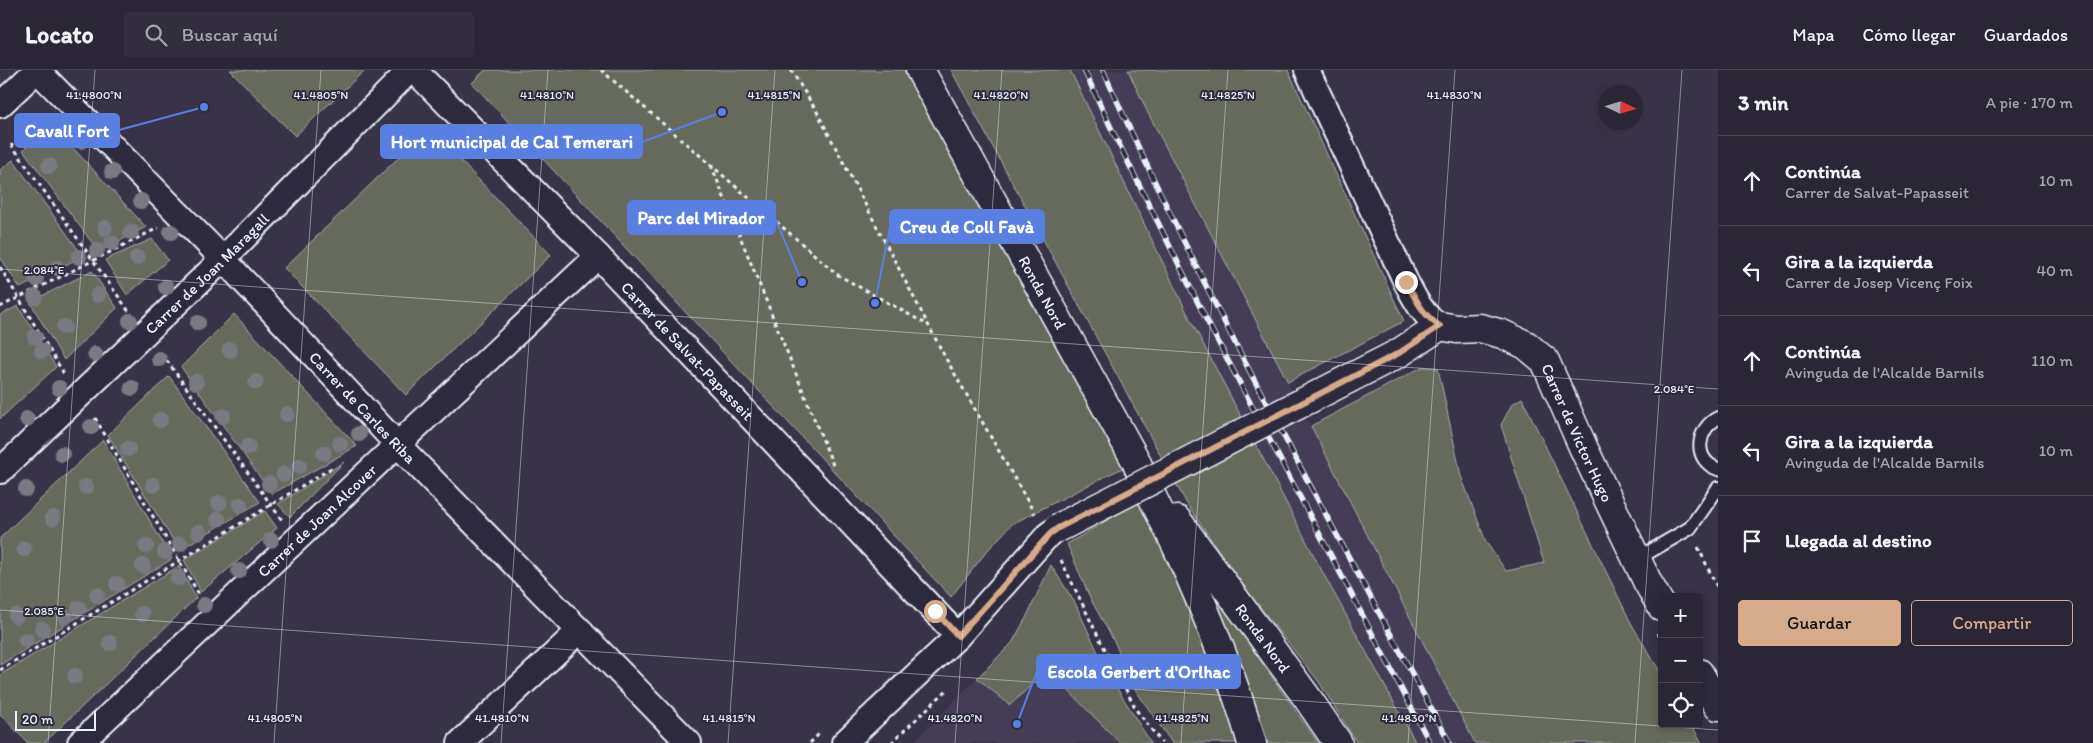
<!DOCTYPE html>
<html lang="es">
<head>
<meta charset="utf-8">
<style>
	body { margin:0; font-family:Itim,sans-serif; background:#332e3e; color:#f1f3f6 }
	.controls { position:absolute; right:15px; bottom:15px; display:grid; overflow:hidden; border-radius:5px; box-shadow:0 2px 8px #0003 }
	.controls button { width:45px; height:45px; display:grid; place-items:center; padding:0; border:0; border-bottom:1px solid #474351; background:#2b2636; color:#f1f3f6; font:25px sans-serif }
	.compass { position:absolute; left:1598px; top:15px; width:45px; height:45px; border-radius:50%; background:#2b2636; box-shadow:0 2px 8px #0003; rotate:94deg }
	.scale { position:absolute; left:15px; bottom:12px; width:81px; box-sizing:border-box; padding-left:5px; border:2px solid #e8f1f8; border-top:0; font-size:14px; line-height:18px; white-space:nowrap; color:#e8f1f8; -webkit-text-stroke:4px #2f2a3d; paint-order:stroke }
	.stop { position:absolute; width:15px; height:15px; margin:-11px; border:4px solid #d6ab8b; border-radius:50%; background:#fff }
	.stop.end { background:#d6ab8b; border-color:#fff; box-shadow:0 1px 5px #0008 }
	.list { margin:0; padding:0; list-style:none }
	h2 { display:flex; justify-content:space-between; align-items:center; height:65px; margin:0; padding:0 20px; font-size:21px }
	h2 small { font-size:16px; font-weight:400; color:#a6a5ad }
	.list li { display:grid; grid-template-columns:32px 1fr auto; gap:15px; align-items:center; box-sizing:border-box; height:90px; padding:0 20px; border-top:1px solid #474351 }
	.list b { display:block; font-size:19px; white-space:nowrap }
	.list p { margin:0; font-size:16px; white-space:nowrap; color:#a6a5ad }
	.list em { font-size:16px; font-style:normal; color:#a6a5ad }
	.actions { display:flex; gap:10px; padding:15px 20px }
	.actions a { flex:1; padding:11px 0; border:1px solid #d6ab8b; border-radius:5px; text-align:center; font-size:18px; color:#d6ab8b }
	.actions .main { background:#d6ab8b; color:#111 }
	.icon { flex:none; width:28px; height:28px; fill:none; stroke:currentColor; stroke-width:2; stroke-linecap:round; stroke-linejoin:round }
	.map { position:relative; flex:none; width:1718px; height:673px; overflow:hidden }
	header { display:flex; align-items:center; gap:30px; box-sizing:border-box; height:70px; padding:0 25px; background:#2b2636; border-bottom:1px solid #474351 }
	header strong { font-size:24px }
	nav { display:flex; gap:28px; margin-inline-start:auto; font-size:18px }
	.search { width:350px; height:45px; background:#332e3e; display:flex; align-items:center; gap:12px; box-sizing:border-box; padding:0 18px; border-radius:5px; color:#a6a5ad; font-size:19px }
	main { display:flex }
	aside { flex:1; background:#2b2636 }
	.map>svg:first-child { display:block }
	.built { fill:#453e55 }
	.green { fill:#656a5c; stroke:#a6aeaa }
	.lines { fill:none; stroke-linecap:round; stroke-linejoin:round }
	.service-casing { stroke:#e8f1f8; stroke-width:16 }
	.minor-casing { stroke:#e8f1f8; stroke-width:28 }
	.tertiary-casing { stroke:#e8f1f8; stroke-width:31 }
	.secondary-casing { stroke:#e8f1f8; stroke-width:31 }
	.path { stroke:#e8f1f8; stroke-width:3; stroke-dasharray:4 4; stroke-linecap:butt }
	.service { stroke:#2f2a3d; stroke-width:12 }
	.minor { stroke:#2f2a3d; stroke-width:24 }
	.tertiary { stroke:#2f2a3d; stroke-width:28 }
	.secondary { stroke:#2f2a3d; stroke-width:28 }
	.rail-casing { stroke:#e8f1f8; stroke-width:5.5 }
	.rail { stroke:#2f2a3d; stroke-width:4; stroke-dasharray:11; stroke-linecap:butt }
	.tertiary-bridge-casing { stroke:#e8f1f8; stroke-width:31; stroke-linecap:butt }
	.tertiary-bridge { stroke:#2f2a3d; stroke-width:28 }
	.tree { fill:#797a82 }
	.route { stroke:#d6ab8b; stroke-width:6 }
	.ticks { fill:none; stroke:#e8f1f8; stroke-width:1; stroke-opacity:0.45 }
	.labels { text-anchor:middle; stroke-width:4; stroke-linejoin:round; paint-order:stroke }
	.street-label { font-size:16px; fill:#e8f1f8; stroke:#2f2a3d }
	.ticks-label { font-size:12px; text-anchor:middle; fill:#e8f1f8; stroke:#2f2a3d; stroke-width:4; stroke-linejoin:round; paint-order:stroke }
	.leader { fill:none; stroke:#5a7fe2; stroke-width:2 }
	.callout-dot { fill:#5a7fe2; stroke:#2f2a3d; stroke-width:2 }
	.callout { fill:#5a7fe2; stroke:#5a7fe2; stroke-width:2 }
	.callout-label { font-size:18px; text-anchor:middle; font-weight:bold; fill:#fff }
</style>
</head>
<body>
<header>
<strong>Locato</strong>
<div class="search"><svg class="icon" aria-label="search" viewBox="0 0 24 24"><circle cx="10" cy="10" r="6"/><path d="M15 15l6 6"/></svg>Buscar aquí</div>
<nav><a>Mapa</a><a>Cómo llegar</a><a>Guardados</a></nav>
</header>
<main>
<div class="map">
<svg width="1718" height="673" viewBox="0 0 1718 673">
	<rect width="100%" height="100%" fill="#393348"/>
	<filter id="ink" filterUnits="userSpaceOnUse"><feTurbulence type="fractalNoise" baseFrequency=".02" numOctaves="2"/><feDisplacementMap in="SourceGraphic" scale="10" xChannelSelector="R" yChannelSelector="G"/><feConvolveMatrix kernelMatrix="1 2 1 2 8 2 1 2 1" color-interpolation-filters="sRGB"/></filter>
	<g filter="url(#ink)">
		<g class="built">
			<polygon points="1070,0 1128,0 1147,41 1475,673 1415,673 1323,503 1190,249"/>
			<polygon points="1048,599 1120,673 913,673 977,608 1010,635"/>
		</g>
		<g class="green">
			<polygon points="230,0 365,0 295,66"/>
			<polygon points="485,0 920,0 1136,391 1012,454 987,481 951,527 472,13"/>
			<polygon points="951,0 1070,0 1190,249 1323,503 1416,673 1357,673 1319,612 1241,513 1187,434"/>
			<polygon points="1128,0 1288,0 1404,251 1288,312 1147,41"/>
			<polygon points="50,53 146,157 99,182 23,80"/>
			<polygon points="429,58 551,185 406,325 284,198"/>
			<polygon points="13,90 83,186 20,218 0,187 0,100"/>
			<polygon points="152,169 168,190 127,225 105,190"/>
			<polygon points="92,201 117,238 64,290 30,232"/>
			<polygon points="18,236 56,297 0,349 0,245"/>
			<polygon points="234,244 357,376 272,424 181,297"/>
			<polygon points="1422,297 1438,298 1461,406 1486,472 1506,501 1544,493 1501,355 1512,334 1522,328 1631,553 1662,605 1662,654 1691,654 1702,673 1475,673 1311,356"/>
			<polygon points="169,306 260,432 179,480 108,365"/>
			<polygon points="103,370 172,489 0,595 0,468"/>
			<polygon points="344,392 290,447 278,434"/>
			<polygon points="1150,425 1252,673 1172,673 1134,618 1115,573 1091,530 1067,474"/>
			<polygon points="265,441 277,458 201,522 184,490"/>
			<polygon points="1051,495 1075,533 1107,602 1151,673 1120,673 1048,600 1010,635 977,608 1012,573 1026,548"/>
			<polygon points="179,496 196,528 44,673 28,673 0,644 0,605"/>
			<polygon points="1207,514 1318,673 1263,673"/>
		</g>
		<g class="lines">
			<defs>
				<g id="service">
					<path d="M1718 348C1697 358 1692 390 1718 399"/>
					<polyline points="1637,489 1690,458 1718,418"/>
				</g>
				<g id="minor">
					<path id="s1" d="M37 0 223 189 398 375 689 673"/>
					<path id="s2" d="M414 0 598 186 958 566"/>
					<path d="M1307 0 1406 212C1415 229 1423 246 1440 256"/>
					<polyline points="0,35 37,0"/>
					<path id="s3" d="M0 401 223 189 410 0"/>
					<path id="s4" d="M80 673 598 186"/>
					<polyline points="460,673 580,560"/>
					<polyline points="844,673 958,566 1049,464 1058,458"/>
				</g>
				<g id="tertiary">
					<path id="s5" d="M1399 283 1440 256 1457 259 1480 258 1502 264 1526 275 1545 291 1584 379 1648 513 1662 537"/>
					<polyline points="1699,603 1718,636"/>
				</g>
				<g id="secondary">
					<path id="s6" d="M920 0 1136 391C1148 421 1163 448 1177 477 1206 541 1233 606 1252 673"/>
					<path id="s7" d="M1177 450 1308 629 1338 673"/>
				</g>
			</defs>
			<use href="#service" class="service-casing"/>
			<use href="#minor" class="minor-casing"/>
			<use href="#tertiary" class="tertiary-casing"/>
			<use href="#secondary" class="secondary-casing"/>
			<g class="path">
				<polyline points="601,0 838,205 928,255"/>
				<polyline points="791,0 817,42 945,287 1035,444"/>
				<polyline points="11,74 130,243"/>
				<polyline points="711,95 833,395"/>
				<polyline points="0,197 64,304"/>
				<polyline points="0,237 158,158"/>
				<polyline points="162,284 282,450"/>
				<polyline points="95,348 200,526"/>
				<polyline points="1698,477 1718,519"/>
				<polyline points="1061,490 1095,560 1137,641 1162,673"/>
				<polyline points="1658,563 1662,571"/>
				<polyline points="0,600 333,397"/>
				<polyline points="810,673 820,663"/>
				<polyline points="891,673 948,619"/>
			</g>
			<use href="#service" class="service"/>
			<use href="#minor" class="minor"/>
			<use href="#tertiary" class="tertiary"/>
			<use href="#secondary" class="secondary"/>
			<defs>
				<g id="rail">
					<polyline points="1084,0 1113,62 1206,249 1430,673"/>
					<path d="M1103 0C1206 230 1329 451 1450 673"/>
				</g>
			</defs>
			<use href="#rail" class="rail-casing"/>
			<use href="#rail" class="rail"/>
			<defs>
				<polyline id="tertiary-bridge" points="1058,458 1399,283"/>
			</defs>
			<use href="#tertiary-bridge" class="tertiary-bridge-casing"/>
			<use href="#tertiary-bridge" class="tertiary-bridge"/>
		</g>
		<g class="tree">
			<circle cx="81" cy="71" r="8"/>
			<circle cx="49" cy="96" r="8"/>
			<circle cx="112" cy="102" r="8"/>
			<circle cx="141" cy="131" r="8"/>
			<circle cx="105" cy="158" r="8"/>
			<circle cx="131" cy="162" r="8"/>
			<circle cx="171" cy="162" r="8"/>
			<circle cx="112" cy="173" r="8"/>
			<circle cx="97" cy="180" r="8"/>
			<circle cx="79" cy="187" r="8"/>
			<circle cx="137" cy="188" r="8"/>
			<circle cx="57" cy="198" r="8"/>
			<circle cx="36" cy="209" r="8"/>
			<circle cx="166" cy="217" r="8"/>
			<circle cx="98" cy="225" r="8"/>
			<circle cx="35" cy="227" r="8"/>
			<circle cx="130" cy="251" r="8"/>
			<circle cx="198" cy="253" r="8"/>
			<circle cx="64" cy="257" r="8"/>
			<circle cx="35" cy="267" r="8"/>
			<circle cx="230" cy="280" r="8"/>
			<circle cx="42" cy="281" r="8"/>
			<circle cx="95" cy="284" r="8"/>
			<circle cx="159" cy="289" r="8"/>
			<circle cx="196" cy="312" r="8"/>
			<circle cx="256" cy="312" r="8"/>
			<circle cx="59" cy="318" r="8"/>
			<circle cx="132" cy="318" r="8"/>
			<circle cx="287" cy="344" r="8"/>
			<circle cx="223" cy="346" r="8"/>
			<circle cx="27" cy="349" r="8"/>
			<circle cx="160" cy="350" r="8"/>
			<circle cx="91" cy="357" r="8"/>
			<circle cx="359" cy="364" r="8"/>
			<circle cx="340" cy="374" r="8"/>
			<circle cx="248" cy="377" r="8"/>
			<circle cx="128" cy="379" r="8"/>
			<circle cx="324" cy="383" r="8"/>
			<circle cx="62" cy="384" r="8"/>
			<circle cx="299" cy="396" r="8"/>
			<circle cx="284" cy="404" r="8"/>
			<circle cx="269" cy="414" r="8"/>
			<circle cx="153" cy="415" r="8"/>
			<circle cx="86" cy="417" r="8"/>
			<circle cx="26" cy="419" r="8"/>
			<circle cx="219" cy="433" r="8"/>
			<circle cx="240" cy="435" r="8"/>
			<circle cx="53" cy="448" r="8"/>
			<circle cx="218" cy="449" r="8"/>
			<circle cx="199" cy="462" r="8"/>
			<circle cx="271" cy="470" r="8"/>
			<circle cx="180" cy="474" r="8"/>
			<circle cx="146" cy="476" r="8"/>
			<circle cx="24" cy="479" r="8"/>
			<circle cx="165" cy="482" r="8"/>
			<circle cx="143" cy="496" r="8"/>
			<circle cx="239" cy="501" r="8"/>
			<circle cx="178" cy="508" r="8"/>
			<circle cx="117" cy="514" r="8"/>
			<circle cx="97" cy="525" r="8"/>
			<circle cx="204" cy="535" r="8"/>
			<circle cx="79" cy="538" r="8"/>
			<circle cx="142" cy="544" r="8"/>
			<circle cx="16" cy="546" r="8"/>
			<circle cx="65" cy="547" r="8"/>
			<circle cx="42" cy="559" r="8"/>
			<circle cx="26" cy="570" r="8"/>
			<circle cx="110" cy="573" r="8"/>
			<circle cx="75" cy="606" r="8"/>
		</g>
	</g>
	<g class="lines" filter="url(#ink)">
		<path class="route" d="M935 541 958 566 1050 464 1058 458 1399 283 1440 256C1423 246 1416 229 1406 212"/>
	</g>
	<path class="ticks" d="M0 199 1718 319M0 540 1718 660M48 673 95 0M274 673 321 0M501 673 548 0M728 673 775 0M955 673 1002 0M1181 673 1228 0M1408 673 1455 0M1635 673 1682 0"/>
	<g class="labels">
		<g class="street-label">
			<text dy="6" stroke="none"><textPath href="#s3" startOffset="286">Carrer de Joan Maragall</textPath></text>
			<text dy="6" stroke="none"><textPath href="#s6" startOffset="254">Ronda Nord</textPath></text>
			<text dy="6" stroke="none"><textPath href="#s2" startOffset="392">Carrer de Salvat-Papasseit</textPath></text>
			<text dy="6" stroke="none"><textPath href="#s1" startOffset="469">Carrer de Carles Riba</textPath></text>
			<text dy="6" stroke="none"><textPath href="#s5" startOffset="242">Carrer de Víctor Hugo</textPath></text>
			<text dy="6" stroke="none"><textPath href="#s4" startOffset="325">Carrer de Joan Alcover</textPath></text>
			<text dy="6" stroke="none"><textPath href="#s7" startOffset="146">Ronda Nord</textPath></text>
		</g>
	</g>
	<g class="ticks-label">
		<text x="94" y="29">41.4800°N</text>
		<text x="321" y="29">41.4805°N</text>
		<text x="547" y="29">41.4810°N</text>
		<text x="774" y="29">41.4815°N</text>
		<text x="1001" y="29">41.4820°N</text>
		<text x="1228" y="29">41.4825°N</text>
		<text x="1454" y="29">41.4830°N</text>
		<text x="44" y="204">2.084°E</text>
		<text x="1674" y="323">2.084°E</text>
		<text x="44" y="545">2.085°E</text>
		<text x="275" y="652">41.4805°N</text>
		<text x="502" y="652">41.4810°N</text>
		<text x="729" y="652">41.4815°N</text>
		<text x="955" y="652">41.4820°N</text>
		<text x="1182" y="652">41.4825°N</text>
		<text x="1409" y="652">41.4830°N</text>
	</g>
	<path class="leader" d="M204 37L119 60M722 42L642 72M802 212L775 148M875 233L890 157M1017 654L1037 601"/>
	<g class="callout-dot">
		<circle cx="204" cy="37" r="5"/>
		<circle cx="722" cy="42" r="5"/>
		<circle cx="802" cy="212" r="5"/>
		<circle cx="875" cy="233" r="5"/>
		<circle cx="1017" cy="654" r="5"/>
	</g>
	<g class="callout">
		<rect x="15" y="44" width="104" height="33" rx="5"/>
		<rect x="381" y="55" width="261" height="33" rx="5"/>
		<rect x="628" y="131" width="147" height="33" rx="5"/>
		<rect x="890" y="140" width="154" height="33" rx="5"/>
		<rect x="1037" y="585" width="203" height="33" rx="5"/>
	</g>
	<g class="callout-label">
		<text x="67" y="67">Cavall Fort</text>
		<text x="512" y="78">Hort municipal de Cal Temerari</text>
		<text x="701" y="154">Parc del Mirador</text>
		<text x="967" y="163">Creu de Coll Favà</text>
		<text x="1139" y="608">Escola Gerbert d'Orlhac</text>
	</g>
</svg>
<div class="controls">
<button>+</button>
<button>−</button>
<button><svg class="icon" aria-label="locate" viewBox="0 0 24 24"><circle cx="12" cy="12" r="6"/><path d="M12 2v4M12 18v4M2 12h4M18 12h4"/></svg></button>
</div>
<svg class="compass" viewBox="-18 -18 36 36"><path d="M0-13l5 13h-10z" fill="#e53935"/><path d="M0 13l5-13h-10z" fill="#a6a5ad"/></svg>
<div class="scale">20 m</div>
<div class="stop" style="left:935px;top:541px"></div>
<div class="stop end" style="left:1406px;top:212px"></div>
</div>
<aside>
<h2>3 min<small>A pie · 170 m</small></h2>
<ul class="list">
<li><svg class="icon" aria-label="ahead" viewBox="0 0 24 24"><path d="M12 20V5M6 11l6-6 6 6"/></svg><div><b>Continúa</b><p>Carrer de Salvat-Papasseit</p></div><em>10 m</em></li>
<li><svg class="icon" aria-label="left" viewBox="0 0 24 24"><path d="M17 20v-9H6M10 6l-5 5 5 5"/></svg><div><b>Gira a la izquierda</b><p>Carrer de Josep Vicenç Foix</p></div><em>40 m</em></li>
<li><svg class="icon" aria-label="ahead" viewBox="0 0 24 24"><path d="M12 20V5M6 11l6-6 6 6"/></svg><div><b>Continúa</b><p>Avinguda de l'Alcalde Barnils</p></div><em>110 m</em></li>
<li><svg class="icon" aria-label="left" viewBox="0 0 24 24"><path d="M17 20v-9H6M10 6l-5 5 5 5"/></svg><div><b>Gira a la izquierda</b><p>Avinguda de l'Alcalde Barnils</p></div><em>10 m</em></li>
<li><svg class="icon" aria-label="arrive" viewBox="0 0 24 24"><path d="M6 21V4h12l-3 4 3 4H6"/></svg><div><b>Llegada al destino</b></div></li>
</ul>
<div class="actions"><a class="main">Guardar</a><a>Compartir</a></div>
</aside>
</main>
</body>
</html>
